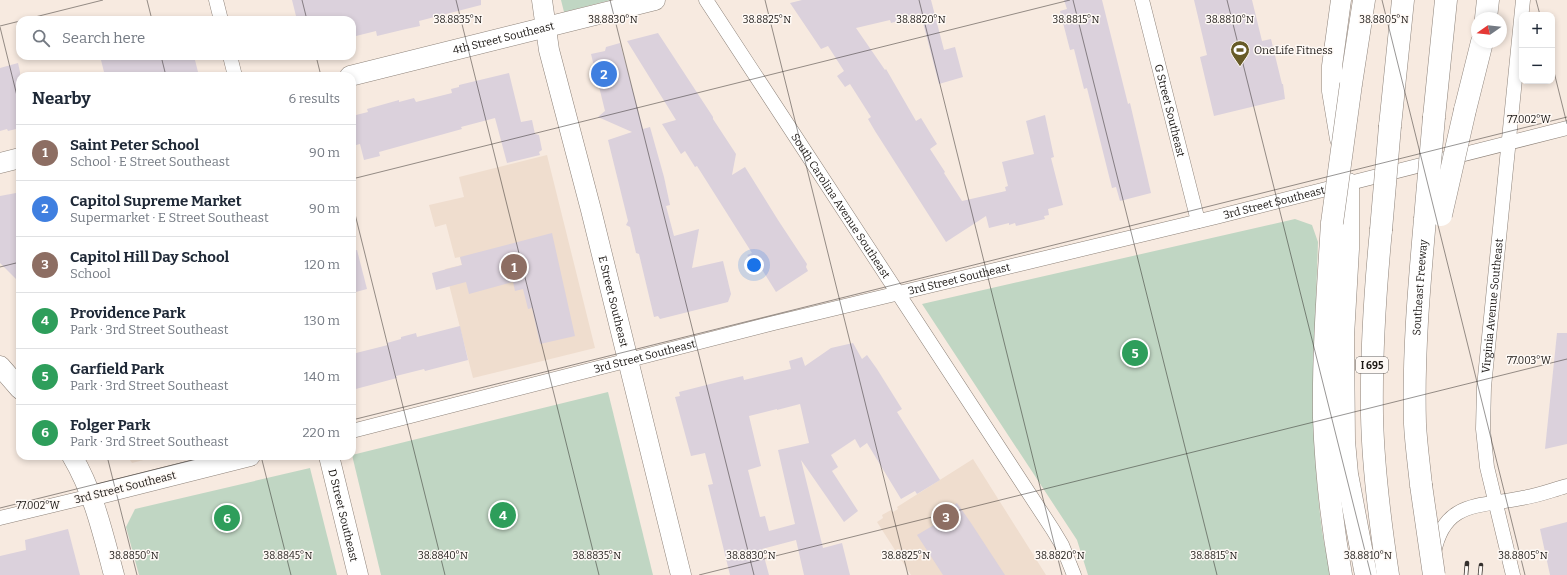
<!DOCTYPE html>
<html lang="en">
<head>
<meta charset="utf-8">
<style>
	body { margin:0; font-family:Bitter,serif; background:#f6f6f7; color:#1f2937 }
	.controls { position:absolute; right:12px; top:12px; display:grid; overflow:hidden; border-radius:8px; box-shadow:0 2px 6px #0003 }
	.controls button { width:36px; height:36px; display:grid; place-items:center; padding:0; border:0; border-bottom:1px solid #e0e1e3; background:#fff; color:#1f2937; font:20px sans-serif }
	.compass { position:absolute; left:1471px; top:12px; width:36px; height:36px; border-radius:50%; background:#fff; box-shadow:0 2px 6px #0003; rotate:256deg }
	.you { position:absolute; left:754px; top:265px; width:14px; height:14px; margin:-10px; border:3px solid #fff; border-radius:50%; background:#1a73e8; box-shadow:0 0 0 6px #1a73e833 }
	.badge { display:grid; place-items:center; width:26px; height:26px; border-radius:50%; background:#2563eb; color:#fff; font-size:13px; font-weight:700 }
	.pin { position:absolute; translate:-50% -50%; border:2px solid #fff; box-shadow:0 1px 4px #0006 }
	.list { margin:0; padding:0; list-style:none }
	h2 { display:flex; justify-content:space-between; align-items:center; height:52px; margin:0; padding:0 16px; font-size:17px }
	h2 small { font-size:13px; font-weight:400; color:#747a83 }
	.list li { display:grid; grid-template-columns:26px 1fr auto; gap:12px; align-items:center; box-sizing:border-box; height:56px; padding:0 16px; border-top:1px solid #e0e1e3 }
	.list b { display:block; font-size:15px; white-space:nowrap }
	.list p { margin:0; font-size:13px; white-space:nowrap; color:#747a83 }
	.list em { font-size:13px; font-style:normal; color:#747a83 }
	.icon { flex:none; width:22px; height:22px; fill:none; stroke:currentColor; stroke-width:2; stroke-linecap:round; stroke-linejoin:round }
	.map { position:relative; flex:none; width:1567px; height:575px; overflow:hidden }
	.search { position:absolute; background:#fff; box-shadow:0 2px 6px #0003; left:16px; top:16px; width:340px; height:44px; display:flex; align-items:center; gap:10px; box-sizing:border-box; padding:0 14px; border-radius:12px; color:#747a83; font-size:15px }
	.panel { position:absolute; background:#fff; box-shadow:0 2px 6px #0003; left:16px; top:72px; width:340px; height:388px; border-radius:12px }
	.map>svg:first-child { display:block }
	.built { fill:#efddce }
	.green { fill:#c0d6c3 }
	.building { fill:#dbd1dc; fill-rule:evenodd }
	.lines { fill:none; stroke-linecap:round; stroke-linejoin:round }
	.street-casing { stroke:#8e837a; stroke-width:15 }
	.secondary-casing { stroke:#8e837a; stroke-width:21 }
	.highway-casing { stroke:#8e837a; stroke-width:23 }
	.street { stroke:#fff; stroke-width:14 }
	.secondary { stroke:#fff; stroke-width:20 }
	.highway { stroke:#fff; stroke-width:22 }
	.rail-casing { stroke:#35302d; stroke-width:4.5 }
	.rail { stroke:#fef9f5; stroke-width:3; stroke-dasharray:9; stroke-linecap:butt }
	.highway-bridge-casing { stroke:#8e837a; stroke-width:23; stroke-linecap:butt }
	.highway-bridge { stroke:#fff; stroke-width:22 }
	.ticks { fill:none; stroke:#1b1714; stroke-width:1; stroke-opacity:0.45 }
	.labels { text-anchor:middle; stroke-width:3; stroke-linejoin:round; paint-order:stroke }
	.shield { fill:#fef9f5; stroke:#5f5b58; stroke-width:1 }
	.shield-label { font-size:10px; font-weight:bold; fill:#1b1714 }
	.street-label { font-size:11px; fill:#1b1714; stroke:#fef9f5 }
	.poi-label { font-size:11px; fill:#1b1714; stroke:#fef9f5; text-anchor:start }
	.ticks-label { font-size:10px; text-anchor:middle; fill:#1b1714; stroke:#fef9f5; stroke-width:3; stroke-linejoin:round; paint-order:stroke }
</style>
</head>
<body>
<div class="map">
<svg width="1567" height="575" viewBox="0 0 1567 575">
	<rect width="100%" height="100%" fill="#f7eae0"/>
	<g class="built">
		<polygon points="547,155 595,348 473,378 445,269 462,265 460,257 455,258 446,224 435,227 429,205 464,197 459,177"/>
		<polygon points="127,456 159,456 132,463"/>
		<polygon points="973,459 1046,575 911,575 877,522 883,518 882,515 891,510 893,512 898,509 897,507"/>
	</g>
	<g class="green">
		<polygon points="561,0 611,0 564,12"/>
		<path d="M1295 219 1312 225 1318 242C1315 338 1309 435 1322 530 1324 545 1328 560 1331 575H1088L1077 540 922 304Z"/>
		<polygon points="608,392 653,575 381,575 352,455"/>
		<polygon points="310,468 337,575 139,575 126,527 135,509"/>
	</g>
	<g class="building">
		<polygon points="292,0 481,0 481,5 419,21 420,26 406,29 377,36 376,31 352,37 352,20 297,20"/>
		<polygon points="802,0 931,0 944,50 955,47 963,77 939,84 921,15 891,23 890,20 856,28 885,70 886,69 916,121 921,118 937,144 930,149 945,172 944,173 962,201 1006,191 1005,187 1008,186 1002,162 1034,154 1026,121 1045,115 1054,157 1051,158 1063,205 1048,209 1049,215 1044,216 1045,219 1016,226 1015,223 1009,225 1009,223 989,228 986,216 946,242 875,131 868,119 871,117 850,84 845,87 837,76 844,71 828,46 821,49 790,3"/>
		<polygon points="1064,0 1102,0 1128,104 1130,103 1151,193 1120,201 1116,187 1112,188 1087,88 1084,89 1074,49 1070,50 1060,11 1067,9"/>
		<polygon points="1194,0 1252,0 1262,41 1271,39 1282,84 1283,84 1285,99 1214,116 1200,57 1207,55"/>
		<polygon points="658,33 713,117 713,119 736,154 732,175 745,167 778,220 807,264 806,267 808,271 776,292 761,268 747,255 752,253 697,166 695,167 685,151 681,154 662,124 676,120 627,41"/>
		<polygon points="620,43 643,129 650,127 664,177 670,205 666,206 674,236 699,229 692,268 723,261 731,294 728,302 660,319 658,316 654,317 639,254 636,253 630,227 626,225 628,221 608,140 632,132 598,117 605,111 591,54 605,51 606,47"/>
		<polygon points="100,56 194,56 199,76 105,76"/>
		<polygon points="18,63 20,72 20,90 16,92 20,110 20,128 8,131 7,129 0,131 0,68"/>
		<polygon points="509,73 521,122 532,120 535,134 539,135 542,150 539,152 540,155 507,163 495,118 461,127 462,129 379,152 380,156 364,160 360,144 352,146 352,116 368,112 367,109 399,100 399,102 414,98 416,102 452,93 451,89 459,87 459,85"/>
		<polygon points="16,193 17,195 20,195 20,283 0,263 0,196"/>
		<polygon points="552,233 575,336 540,344 532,308 528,309 523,289 515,291 513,282 469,294 466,282 436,290 432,273 462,265 460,257"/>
		<polygon points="357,250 367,289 352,293 352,251"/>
		<polygon points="460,326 468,360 425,371 424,369 396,376 397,378 352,390 352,354 388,345 387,343 401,339 401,337 416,333 417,337"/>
		<polygon points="1557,333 1567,333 1567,444 1545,449"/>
		<path d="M853 343 862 359 867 355 877 369 902 409 897 412 940 480 917 494 915 491 901 499 867 443 860 448 855 439 831 455 838 467 832 471 858 511 844 522 801 460 823 548 842 543 850 575H804L796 540 762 549 769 575H730L708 485 713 484 705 453 691 456 675 397 680 396 679 392 722 381 743 376 744 380 791 369 789 361 802 357 805 366 831 348ZM800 404 809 443 778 450 795 524 769 531 765 516 760 517 748 470 761 466 749 416 777 409V410Z"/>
		<polygon points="957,503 971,523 1005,575 943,575 917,535 939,522 935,517"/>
		<polygon points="1567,522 1567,575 1550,575 1540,529"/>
		<polygon points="68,529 80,575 0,575 0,556 26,550 25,540"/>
	</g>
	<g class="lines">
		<defs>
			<g id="street">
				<polyline points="216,0 221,20"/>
				<path id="s1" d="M706 0 1053 530 1062 545 1074 575"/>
				<path id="s2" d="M1142 0 1198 221"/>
				<polyline points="230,56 235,76"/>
				<path id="s3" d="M352 431 774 323 1216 217 1567 128"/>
				<polyline points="0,518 91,496"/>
				<path d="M1434 553C1444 500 1480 507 1522 498 1537 496 1552 490 1567 486"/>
				<path id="s4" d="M1513 575 1487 467 1483 429 1484 387 1523 0"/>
			</g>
			<g id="secondary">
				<path id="s5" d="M542 0 549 50 591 210 681 575"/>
				<path id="s6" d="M350 76 655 0"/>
				<polyline points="1340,139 1332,91 1332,66 1341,0"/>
				<polyline points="0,163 20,158"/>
				<polyline points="0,366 20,389"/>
				<path d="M72 456C94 493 103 534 114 575"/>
				<path id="s7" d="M329 456 358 575"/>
				<polyline points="91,496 250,456"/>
			</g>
			<g id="highway">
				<polyline points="1486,18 1488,0"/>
				<polyline points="1351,84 1364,0"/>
				<polyline points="1465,110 1482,42"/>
				<polyline points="1434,117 1446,0"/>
				<polyline points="1390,126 1403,0"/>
				<polyline points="1348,184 1348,249 1343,336 1344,441 1347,474 1366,575"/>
				<path d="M1332 223C1328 288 1323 353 1324 418 1326 470 1332 524 1341 575"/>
				<path d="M1381 230C1375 292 1371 353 1372 415 1373 468 1380 522 1388 575"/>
				<path id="s8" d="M1421 485C1419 465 1416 444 1415 424 1413 355 1419 288 1425 219"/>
			</g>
		</defs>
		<use href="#street" class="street-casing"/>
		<use href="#secondary" class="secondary-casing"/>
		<use href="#highway" class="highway-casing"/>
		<use href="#street" class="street"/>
		<use href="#secondary" class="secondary"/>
		<use href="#highway" class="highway"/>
		<defs>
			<g id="rail">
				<polyline points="1466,575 1467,563"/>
				<polyline points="1480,575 1481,565"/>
			</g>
		</defs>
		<use href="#rail" class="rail-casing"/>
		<use href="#rail" class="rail"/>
		<defs>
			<g id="highway-bridge">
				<polyline points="1441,215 1465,110"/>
				<polyline points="1425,219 1434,117"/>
				<polyline points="1332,223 1351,84"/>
				<polyline points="1381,230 1390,126"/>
				<polyline points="1421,485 1434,575"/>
			</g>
		</defs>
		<use href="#highway-bridge" class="highway-bridge-casing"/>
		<use href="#highway-bridge" class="highway-bridge"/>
	</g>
	<path class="ticks" d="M147 0 152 20M302 0 307 20M456 0 599 575M610 0 754 575M765 0 908 575M919 0 1062 575M1073 0 1217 575M1227 0 1371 575M1382 0 1525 575M1536 0 1540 15M23 20 103 0M0 26 20 21M0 27 20 108M161 56 166 76M316 56 321 76M1552 64 1567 124M352 179 1070 0M352 202 445 575M0 267 20 262M352 420 1567 117M107 456 137 575M261 456 291 575M0 508 209 456M699 575 1567 359"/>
	<defs>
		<symbol id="stadium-pin" viewBox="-11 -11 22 30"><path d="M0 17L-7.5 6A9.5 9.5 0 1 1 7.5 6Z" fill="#675b27" stroke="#fef9f5"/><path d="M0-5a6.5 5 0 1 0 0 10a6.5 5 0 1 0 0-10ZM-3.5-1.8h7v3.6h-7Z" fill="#fff"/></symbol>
	</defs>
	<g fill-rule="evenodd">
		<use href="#stadium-pin" x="1229" y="39" width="22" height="30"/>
	</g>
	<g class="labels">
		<rect class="shield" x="1356" y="357" width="32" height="16" rx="3"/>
		<g class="shield-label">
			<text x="1372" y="369">I 695</text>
		</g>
		<g class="street-label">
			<text dy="4" stroke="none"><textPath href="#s6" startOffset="158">4th Street Southeast</textPath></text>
			<text dy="4" stroke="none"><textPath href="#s2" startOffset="114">G Street Southeast</textPath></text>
			<text dy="4" stroke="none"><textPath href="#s3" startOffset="950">3rd Street Southeast</textPath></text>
			<text dy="4" stroke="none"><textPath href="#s1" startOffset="246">South Carolina Avenue Southeast</textPath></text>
			<text dy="4" stroke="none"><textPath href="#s3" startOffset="626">3rd Street Southeast</textPath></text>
			<text dy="4" stroke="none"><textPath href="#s8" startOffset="198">Southeast Freeway</textPath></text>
			<text dy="4" stroke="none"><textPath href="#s5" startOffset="310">E Street Southeast</textPath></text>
			<text dy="4" stroke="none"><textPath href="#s4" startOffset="273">Virginia Avenue Southeast</textPath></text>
			<text dy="4" stroke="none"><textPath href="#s3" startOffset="302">3rd Street Southeast</textPath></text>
			<text transform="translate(125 487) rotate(-14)" y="4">3rd Street Southeast</text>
			<text dy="4" stroke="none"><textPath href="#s7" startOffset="61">D Street Southeast</textPath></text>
		</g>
		<g class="poi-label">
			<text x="1254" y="54">OneLife Fitness</text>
		</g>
	</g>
	<g class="ticks-label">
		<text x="458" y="23">38.8835°N</text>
		<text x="613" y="23">38.8830°N</text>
		<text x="767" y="23">38.8825°N</text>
		<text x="921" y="23">38.8820°N</text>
		<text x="1076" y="23">38.8815°N</text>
		<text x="1230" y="23">38.8810°N</text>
		<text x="1384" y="23">38.8805°N</text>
		<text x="1529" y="123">77.002°W</text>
		<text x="1529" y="364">77.003°W</text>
		<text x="38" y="509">77.002°W</text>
		<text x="134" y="559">38.8850°N</text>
		<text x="288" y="559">38.8845°N</text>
		<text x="443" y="559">38.8840°N</text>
		<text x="597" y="559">38.8835°N</text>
		<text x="751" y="559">38.8830°N</text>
		<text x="906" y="559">38.8825°N</text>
		<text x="1060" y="559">38.8820°N</text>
		<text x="1214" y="559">38.8815°N</text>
		<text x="1368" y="559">38.8810°N</text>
		<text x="1523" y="559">38.8805°N</text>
	</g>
</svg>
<div class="controls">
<button>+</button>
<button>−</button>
</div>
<svg class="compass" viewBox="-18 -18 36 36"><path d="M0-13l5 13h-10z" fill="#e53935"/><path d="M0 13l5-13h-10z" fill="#747a83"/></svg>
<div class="you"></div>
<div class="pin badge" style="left:514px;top:267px;background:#8d6e63">1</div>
<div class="pin badge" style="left:604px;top:74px;background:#3f7fe0">2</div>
<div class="pin badge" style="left:946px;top:517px;background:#8d6e63">3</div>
<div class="pin badge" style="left:503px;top:515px;background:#2e9e5b">4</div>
<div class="pin badge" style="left:1135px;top:353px;background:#2e9e5b">5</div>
<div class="pin badge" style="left:227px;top:518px;background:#2e9e5b">6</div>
<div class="search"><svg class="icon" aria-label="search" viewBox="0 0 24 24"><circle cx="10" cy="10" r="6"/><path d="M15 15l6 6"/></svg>Search here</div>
<section class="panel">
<h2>Nearby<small>6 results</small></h2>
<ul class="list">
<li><span class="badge" style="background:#8d6e63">1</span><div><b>Saint Peter School</b><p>School · E Street Southeast</p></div><em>90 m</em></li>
<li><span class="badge" style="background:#3f7fe0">2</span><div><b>Capitol Supreme Market</b><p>Supermarket · E Street Southeast</p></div><em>90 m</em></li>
<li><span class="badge" style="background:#8d6e63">3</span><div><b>Capitol Hill Day School</b><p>School</p></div><em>120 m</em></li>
<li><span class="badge" style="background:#2e9e5b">4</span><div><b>Providence Park</b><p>Park · 3rd Street Southeast</p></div><em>130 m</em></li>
<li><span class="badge" style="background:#2e9e5b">5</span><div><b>Garfield Park</b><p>Park · 3rd Street Southeast</p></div><em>140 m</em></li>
<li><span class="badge" style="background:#2e9e5b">6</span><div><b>Folger Park</b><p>Park · 3rd Street Southeast</p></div><em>220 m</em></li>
</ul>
</section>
</div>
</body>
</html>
